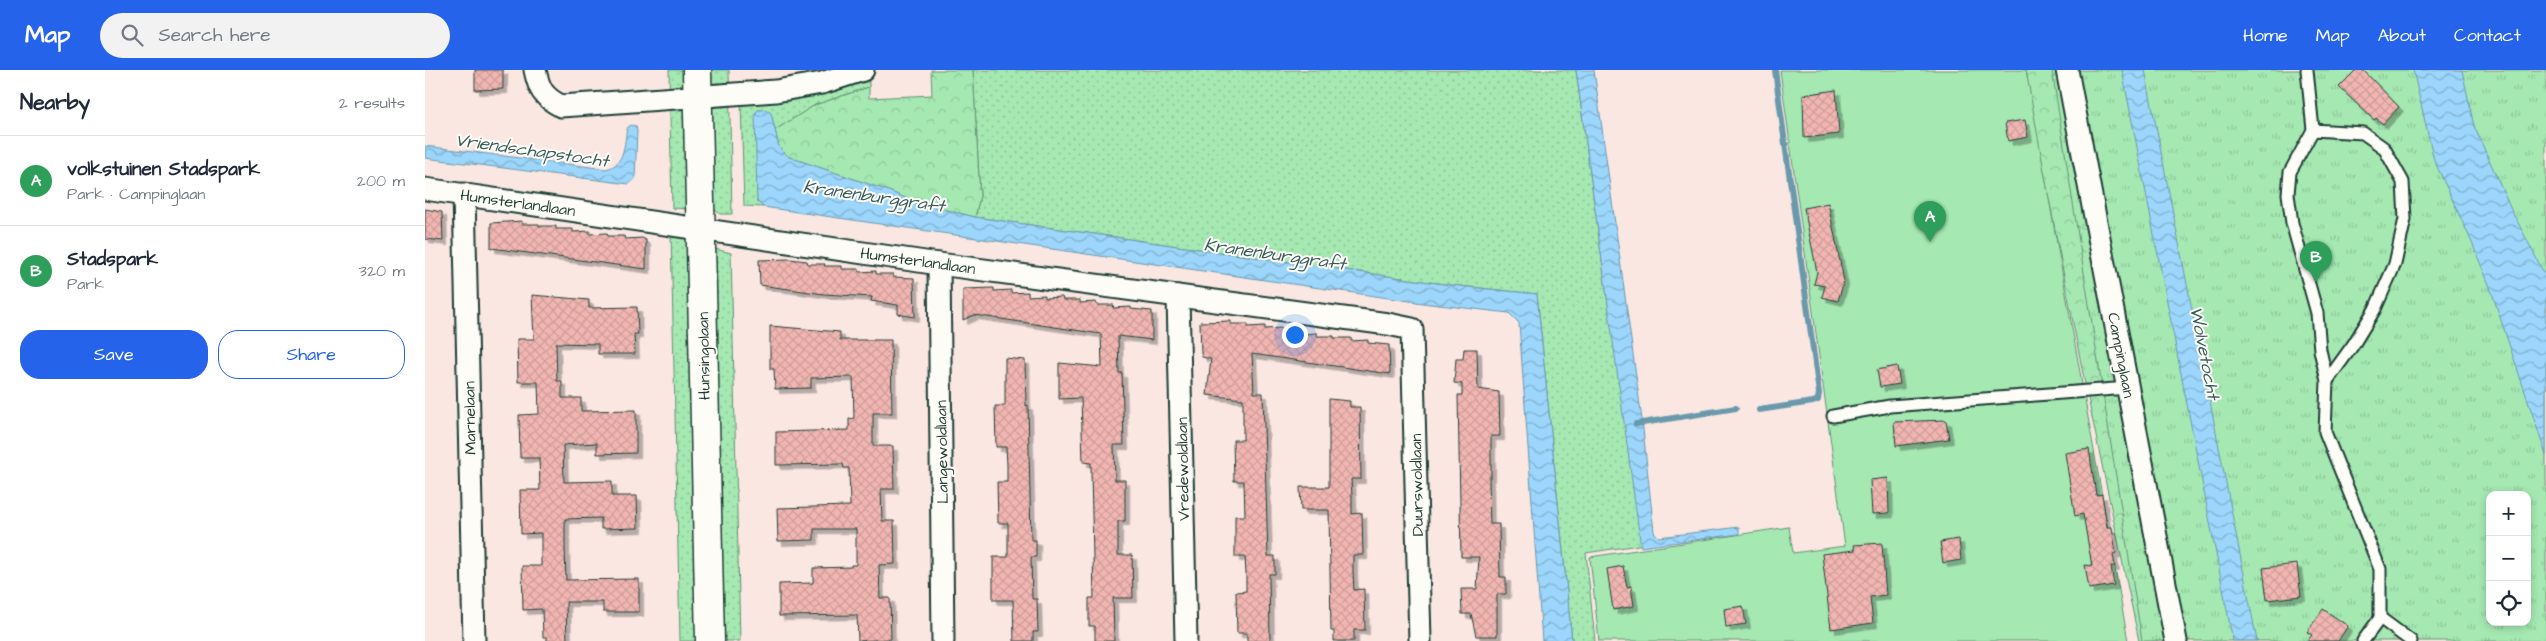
<!DOCTYPE html>
<html lang="en">
<head>
<meta charset="utf-8">
<style>
	body { margin:0; font-family:"Architects Daughter",sans-serif; background:#f2f2f3; color:#1f2937 }
	.controls { position:absolute; right:15px; bottom:15px; display:grid; overflow:hidden; border-radius:10px; box-shadow:0 2px 8px #0003 }
	.controls button { width:45px; height:45px; display:grid; place-items:center; padding:0; border:0; border-bottom:1px solid #e0e1e3; background:#fff; color:#1f2937; font:25px sans-serif }
	.you { position:absolute; left:869px; top:264px; width:18px; height:18px; margin:-12px; border:4px solid #fff; border-radius:50%; background:#1a73e8; box-shadow:0 0 0 8px #1a73e833 }
	.badge { display:grid; place-items:center; width:32px; height:32px; border-radius:50%; background:#2563eb; color:#fff; font-size:16px; font-weight:700 }
	.pin { position:absolute; translate:-50% -41px; filter:drop-shadow(0 1px 2px #0008) }
	.pin::after { content:''; position:absolute; top:26px; width:18px; height:15px; background:inherit; clip-path:polygon(0 0,100% 0,50% 100%) }
	.list { margin:0; padding:0; list-style:none }
	h2 { display:flex; justify-content:space-between; align-items:center; height:65px; margin:0; padding:0 20px; font-size:21px }
	h2 small { font-size:16px; font-weight:400; color:#747a83 }
	.list li { display:grid; grid-template-columns:32px 1fr auto; gap:15px; align-items:center; box-sizing:border-box; height:90px; padding:0 20px; border-top:1px solid #e0e1e3 }
	.list b { display:block; font-size:19px; white-space:nowrap }
	.list p { margin:0; font-size:16px; white-space:nowrap; color:#747a83 }
	.list em { font-size:16px; font-style:normal; color:#747a83 }
	.actions { display:flex; gap:10px; padding:15px 20px }
	.actions a { flex:1; padding:11px 0; border:1px solid #2563eb; border-radius:20px; text-align:center; font-size:18px; color:#2563eb }
	.actions .main { background:#2563eb; color:#fff }
	.icon { flex:none; width:28px; height:28px; fill:none; stroke:currentColor; stroke-width:2; stroke-linecap:round; stroke-linejoin:round }
	.map { position:relative; flex:none; width:2121px; height:571px; overflow:hidden }
	header { display:flex; align-items:center; gap:30px; box-sizing:border-box; height:70px; padding:0 25px; background:#2563eb; color:#fff }
	header strong { font-size:24px }
	nav { display:flex; gap:28px; margin-inline-start:auto; font-size:18px }
	.search { width:350px; height:45px; background:#f2f2f3; display:flex; align-items:center; gap:12px; box-sizing:border-box; padding:0 18px; border-radius:28px; color:#747a83; font-size:19px }
	main { display:flex }
	aside { flex:1; background:#fff }
	.map>svg:first-child { display:block }
	.grass { fill:url(#grass-dots); stroke:#629273 }
	.forest { fill:url(#forest-crowns); stroke:#629273 }
	.park { fill:url(#park-tufts); stroke:#629273; fill-rule:evenodd }
	.garden { fill:#a5e8b2; stroke:#629273 }
	.water { fill:url(#water-waves); stroke:#6a99ac }
	.lines { fill:none; stroke-linecap:round; stroke-linejoin:round }
	.stream { stroke:#6a99ac; stroke-width:6 }
	.building { fill:url(#building-cross-hatch); stroke:#1f3d34; filter:url(#shadow) }
	.service-casing { stroke:#1f3d34; stroke-width:15 }
	.minor-casing { stroke:#1f3d34; stroke-width:25 }
	.tertiary-casing { stroke:#1f3d34; stroke-width:31 }
	.service { stroke:#fdfcf7; stroke-width:11 }
	.minor { stroke:#fdfcf7; stroke-width:21 }
	.tertiary { stroke:#fdfcf7; stroke-width:28 }
	.labels { text-anchor:middle; stroke-width:4; stroke-linejoin:round; paint-order:stroke }
	.street-label { font-size:16px; fill:#1f3d34; stroke:#fdfcf7 }
	.water-label { font-size:18px; font-style:italic; fill:#385c5c; stroke:#fdfcf7 }
</style>
</head>
<body>
<header>
<strong>Map</strong>
<div class="search"><svg class="icon" aria-label="search" viewBox="0 0 24 24"><circle cx="10" cy="10" r="6"/><path d="M15 15l6 6"/></svg>Search here</div>
<nav><a>Home</a><a>Map</a><a>About</a><a>Contact</a></nav>
</header>
<main>
<aside>
<h2>Nearby<small>2 results</small></h2>
<ul class="list">
<li><span class="badge" style="background:#2e9e5b">A</span><div><b>volkstuinen Stadspark</b><p>Park · Campinglaan</p></div><em>200 m</em></li>
<li><span class="badge" style="background:#2e9e5b">B</span><div><b>Stadspark</b><p>Park</p></div><em>320 m</em></li>
</ul>
<div class="actions"><a class="main">Save</a><a>Share</a></div>
</aside>
<div class="map">
<svg width="2121" height="571" viewBox="0 0 2121 571">
	<defs>
		<pattern id="grass-dots" width="8" height="8" patternUnits="userSpaceOnUse" patternTransform="scale(1.25)"><rect width="8" height="8" fill="#a5e8b2"/><path d="M2 2h.1M6 6h.1" fill="none" stroke="#8ec89a" stroke-width="1.8" stroke-linecap="round"/></pattern>
		<pattern id="forest-crowns" width="20" height="18" patternUnits="userSpaceOnUse" patternTransform="scale(1.25)"><rect width="20" height="18" fill="#a5e8b2"/><path d="M2 6a3 3 0 1 1 6 0M12 15a3 3 0 1 1 6 0" fill="none" stroke="#8ec89a"/></pattern>
		<pattern id="park-tufts" width="24" height="20" patternUnits="userSpaceOnUse" patternTransform="scale(1.25)"><rect width="24" height="20" fill="#a5e8b2"/><path d="M3 7l-1-3M5 7V3M7 7l1-3M15 17l-1-3M17 17v-4M19 17l1-3" fill="none" stroke="#8ec89a"/></pattern>
		<pattern id="water-waves" width="16" height="10" patternUnits="userSpaceOnUse" patternTransform="scale(1.25)"><rect width="16" height="10" fill="#9cd6fc"/><path d="M0 5q4-4 8 0t8 0" fill="none" stroke="#7fafcd"/></pattern>
		<pattern id="building-cross-hatch" width="8" height="8" patternUnits="userSpaceOnUse" patternTransform="scale(1.25)"><rect width="8" height="8" fill="#f2b6b2"/><path d="M0 0l8 8M0 8l8-8" fill="none" stroke="#cf9d9a"/></pattern>
		<filter id="shadow"><feDropShadow dx="4.5" dy="4.5" stdDeviation="0" flood-color="#0004"/></filter>
	</defs>
	<rect width="100%" height="100%" fill="#fae7e2"/>
	<filter id="ink" filterUnits="userSpaceOnUse"><feTurbulence type="fractalNoise" baseFrequency=".02" numOctaves="2"/><feDisplacementMap in="SourceGraphic" scale="10" xChannelSelector="R" yChannelSelector="G"/><feConvolveMatrix kernelMatrix="1 2 1 2 8 2 1 2 1" color-interpolation-filters="sRGB"/></filter>
	<g filter="url(#ink)">
		<g class="grass">
			<polygon points="244,0 262,0 264,139 247,138"/>
			<polygon points="285,0 304,0 307,144 295,144 289,139"/>
			<polygon points="548,0 1151,0 1184,241 1220,474 1161,483 1170,571 1147,571 1112,224 1025,215 550,147 555,126"/>
			<path d="M444 7V17L390 35 350 60C347 48 347 40 333 40L332 131 338 137 319 136 316 32Z"/>
			<polygon points="246,162 263,165 272,571 255,571"/>
			<polygon points="290,179 306,183 315,571 298,571"/>
		</g>
		<g class="forest">
			<polygon points="506,0 548,0 555,126 550,147 492,133 461,120 364,87 354,77 350,60 390,35 444,17 444,28 507,25"/>
			<polygon points="1599,0 1629,0 1737,571 1714,571 1659,309"/>
		</g>
		<path class="park" d="M1627 0H2121V571H1717ZM2065 425H2102V552H2065Z"/>
		<polygon class="garden" points="1355,0 1601,0 1703,571 1174,571 1165,487 1364,457 1368,483 1420,476"/>
		<g class="water">
			<polygon points="1151,0 1169,0 1217,350 1229,462 1234,467 1314,457 1314,464 1216,477"/>
			<polygon points="1697,0 1720,0 1832,571 1808,571"/>
			<polygon points="1988,0 2037,0 2049,56 2088,143 2121,207 2121,385 2065,217 2045,168 2009,90"/>
			<polygon points="333,40 341,40 346,43 354,77 364,87 461,120 492,133 550,147 1025,215 1112,224 1147,571 1117,571 1094,253 1084,243 1005,234 338,137 332,131 330,44"/>
			<path d="M206 55 211 56 212 61 210 109 204 114 0 88V76L181 99C200 95 199 74 202 58Z"/>
		</g>
		<g class="lines">
			<g class="stream">
				<polyline points="1334,340 1388,332 1393,330 1394,323 1350,0"/>
				<polyline points="1211,354 1311,338"/>
			</g>
		</g>
		<g class="building">
			<polygon points="50,0 78,0 78,19 50,20"/>
			<polygon points="1931,0 1938,0 1974,37 1958,54 1951,48 1949,50 1914,17"/>
			<polygon points="1411,20 1414,64 1379,68 1378,25"/>
			<polygon points="1600,50 1603,67 1583,71 1580,53"/>
			<polygon points="1403,133 1419,211 1413,231 1397,227 1400,216 1389,214 1392,202 1379,138"/>
			<polygon points="0,139 17,142 18,171 0,169"/>
			<polygon points="97,151 97,154 114,154 114,156 131,156 131,159 148,159 148,162 165,161 165,164 182,163 183,166 199,166 200,169 217,168 221,170 221,199 66,178 66,153"/>
			<polygon points="365,189 382,191 383,194 400,194 399,196 417,196 417,199 434,199 434,202 451,201 451,204 468,204 468,207 489,208 490,247 473,244 473,235 446,231 447,227 399,224 335,215 334,190"/>
			<polygon points="569,218 569,221 586,220 586,223 603,222 603,226 620,225 620,228 637,227 638,230 655,230 655,233 671,232 672,235 689,235 688,238 706,237 706,239 727,241 727,270 693,266 694,303 697,303 699,375 689,375 690,410 700,410 700,451 693,451 693,485 707,485 708,528 688,528 689,571 670,571 670,556 664,556 664,528 669,528 666,403 666,393 658,392 656,328 634,329 634,293 677,297 676,264 549,245 538,250 538,219"/>
			<polygon points="107,225 164,230 164,238 212,237 213,264 209,264 210,284 173,284 173,274 131,273 132,311 137,311 137,328 156,328 156,341 211,340 211,383 172,384 172,373 138,375 139,412 187,411 187,426 212,426 213,458 176,459 176,448 140,449 140,479 141,510 214,509 214,542 178,542 178,532 141,532 142,571 122,571 122,567 118,567 117,539 98,540 97,496 116,496 116,463 96,464 95,420 115,420 114,388 95,388 94,345 114,344 113,312 93,312 92,269 109,269"/>
			<polygon points="806,251 806,254 823,254 823,257 840,256 840,259 857,258 858,262 875,261 874,264 892,263 892,266 909,266 909,268 926,268 926,271 943,270 943,273 964,275 965,304 827,284 829,323 838,323 843,486 850,486 850,504 844,504 845,571 822,571 822,563 812,563 811,522 821,521 821,504 820,487 810,487 810,446 820,446 819,411 809,411 808,370 818,370 818,329 782,325 786,289 777,287 776,283 775,252"/>
			<polygon points="345,256 415,262 415,270 466,270 467,343 448,343 448,376 468,376 469,419 456,419 457,451 469,451 470,494 454,495 455,528 465,528 466,569 433,571 432,545 354,546 354,514 388,513 388,498 426,497 426,495 431,495 431,459 389,459 389,470 353,471 352,438 425,436 424,398 419,398 418,394 351,395 351,362 424,360 424,349 429,348 428,307 386,308 386,318 350,319 349,299 345,299"/>
			<polygon points="1039,279 1052,279 1053,319 1074,322 1075,366 1066,366 1066,407 1064,407 1065,454 1074,454 1075,507 1081,507 1081,524 1072,524 1072,566 1051,566 1046,544 1037,544 1036,519 1052,519 1054,487 1036,487 1033,325 1037,325 1037,314 1029,313 1031,289 1038,289"/>
			<polygon points="580,288 600,290 601,336 603,335 606,470 611,470 611,487 606,487 607,529 612,529 613,562 608,562 608,571 589,571 588,530 568,530 568,487 583,487 583,453 573,453 572,412 582,412 582,395 581,377 571,377 570,336 580,336"/>
			<polygon points="1472,296 1475,314 1455,317 1452,300"/>
			<polygon points="904,329 925,331 925,337 935,337 936,409 926,409 927,426 927,444 937,443 938,485 928,485 928,502 929,520 939,519 940,560 929,560 929,571 909,571 909,561 906,561 904,440 876,440 875,417 904,417"/>
			<polygon points="1521,350 1524,369 1471,376 1469,352"/>
			<polygon points="1664,379 1671,425 1677,424 1682,457 1687,457 1691,483 1688,484 1690,496 1686,496 1689,515 1664,519 1660,495 1667,496 1658,444 1650,446 1640,383"/>
			<polygon points="1463,408 1464,443 1447,444 1445,410"/>
			<polygon points="1534,469 1536,490 1518,493 1515,472"/>
			<polygon points="1457,473 1461,525 1445,527 1448,553 1406,559 1397,484 1430,480 1429,475"/>
			<polygon points="1872,494 1876,526 1842,530 1838,498"/>
			<polygon points="1198,496 1202,517 1206,516 1209,536 1188,540 1182,499"/>
			<polygon points="1318,536 1321,554 1301,557 1299,539"/>
			<polygon points="1898,539 1923,556 1913,571 1882,571 1887,565 1882,562"/>
		</g>
		<g class="lines">
			<defs>
				<g id="service">
					<polyline points="1882,0 1888,60 1865,102 1863,124 1867,153 1892,243 1895,280 1902,311 1900,362 1955,499 1955,548 1986,571"/>
					<polyline points="1888,60 1938,63 1959,78 1978,112 1980,149 1970,194 1950,239 1928,275 1902,311"/>
					<polyline points="1408,346 1465,336 1703,318"/>
					<polyline points="1938,571 1955,548"/>
				</g>
				<g id="minor">
					<path d="M110 0C114 19 118 27 136 36L351 21 397 13 438 0"/>
					<polyline points="1642,0 1751,571"/>
					<polyline points="0,119 514,194 963,254 987,259 995,571"/>
					<polyline points="39,124 49,571"/>
					<polyline points="514,194 518,571"/>
					<polyline points="753,226 761,571"/>
				</g>
				<polyline id="tertiary" points="272,0 285,571"/>
			</defs>
			<use href="#service" class="service-casing"/>
			<use href="#minor" class="minor-casing"/>
			<use href="#tertiary" class="tertiary-casing"/>
			<use href="#service" class="service"/>
			<use href="#minor" class="minor"/>
			<use href="#tertiary" class="tertiary"/>
		</g>
	</g>
	<g class="labels">
		<g class="street-label">
			<text transform="translate(93 132) rotate(8)" y="6">Humsterlandlaan</text>
			<text transform="translate(493 190) rotate(8)" y="6">Humsterlandlaan</text>
			<text transform="translate(1697 285) rotate(79)" y="6">Campinglaan</text>
			<text transform="translate(278 286) rotate(-91)" y="6">Hunsingolaan</text>
			<text transform="translate(44 348) rotate(-91)" y="6">Marnelaan</text>
			<text transform="translate(516 382) rotate(-91)" y="6">Langewoldlaan</text>
			<text transform="translate(757 399) rotate(-91)" y="6">Vredewoldlaan</text>
			<text transform="translate(991 415) rotate(-91)" y="6">Duurswoldlaan</text>
		</g>
		<g class="water-label">
			<text transform="translate(107 80) rotate(8)" y="6">Vriendschapstocht</text>
			<text transform="translate(449 126) rotate(8)" y="6">Kranenburggraft</text>
			<text transform="translate(850 184) rotate(8)" y="6">Kranenburggraft</text>
			<text transform="translate(1780 283) rotate(79)" y="6">Wolvetocht</text>
		</g>
	</g>
</svg>
<div class="controls">
<button>+</button>
<button>−</button>
<button><svg class="icon" aria-label="locate" viewBox="0 0 24 24"><circle cx="12" cy="12" r="6"/><path d="M12 2v4M12 18v4M2 12h4M18 12h4"/></svg></button>
</div>
<div class="you"></div>
<div class="pin badge" style="left:1505px;top:172px;background:#2e9e5b">A</div>
<div class="pin badge" style="left:1891px;top:212px;background:#2e9e5b">B</div>
</div>
</main>
</body>
</html>
